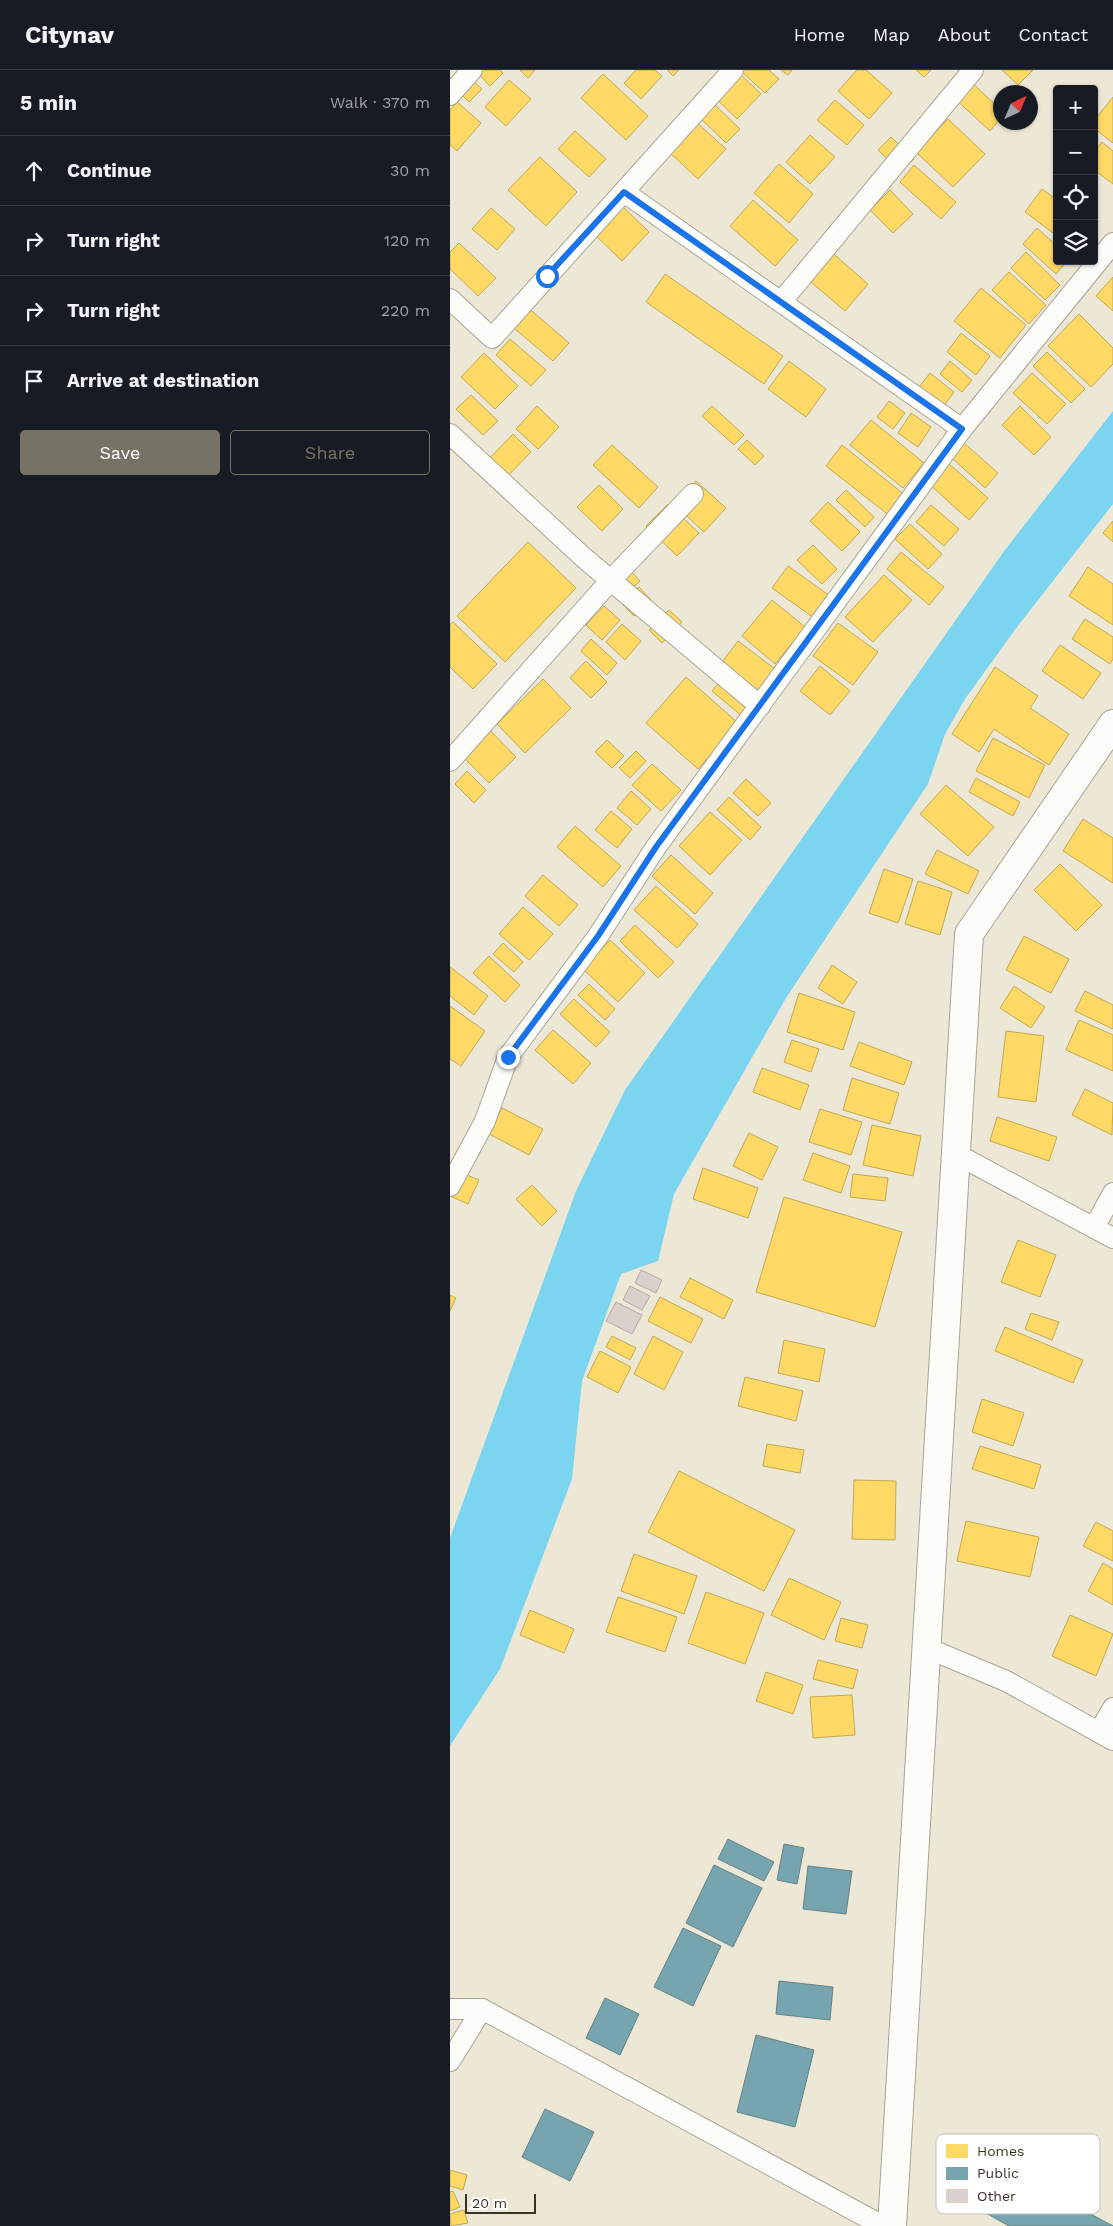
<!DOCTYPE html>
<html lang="en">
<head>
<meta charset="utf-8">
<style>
	body { margin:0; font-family:"Work Sans",sans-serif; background:#20242c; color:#f1f3f6 }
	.controls { position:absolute; right:15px; top:15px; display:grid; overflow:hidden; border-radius:5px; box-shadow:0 1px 4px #0004 }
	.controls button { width:45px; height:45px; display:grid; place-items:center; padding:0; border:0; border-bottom:1px solid #363941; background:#171b24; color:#f1f3f6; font:25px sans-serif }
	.compass { position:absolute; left:543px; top:15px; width:45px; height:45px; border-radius:50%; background:#171b24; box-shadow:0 1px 4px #0004; rotate:44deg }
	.scale { position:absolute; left:15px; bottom:12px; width:71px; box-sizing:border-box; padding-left:5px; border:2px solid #373426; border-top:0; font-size:14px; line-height:18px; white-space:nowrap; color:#373426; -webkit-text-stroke:4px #fff; paint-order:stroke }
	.stop { position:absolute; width:15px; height:15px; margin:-11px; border:4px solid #1a73e8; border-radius:50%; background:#fff }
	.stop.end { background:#1a73e8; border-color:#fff; box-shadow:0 1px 5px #0008 }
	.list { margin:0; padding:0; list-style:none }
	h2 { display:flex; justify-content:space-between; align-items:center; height:65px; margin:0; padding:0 20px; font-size:21px }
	h2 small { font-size:16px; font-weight:400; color:#9ea1a6 }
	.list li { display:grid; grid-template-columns:32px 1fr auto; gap:15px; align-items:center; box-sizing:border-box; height:70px; padding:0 20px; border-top:1px solid #363941 }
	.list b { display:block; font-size:19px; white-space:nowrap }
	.list em { font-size:16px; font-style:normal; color:#9ea1a6 }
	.actions { display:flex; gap:10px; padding:15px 20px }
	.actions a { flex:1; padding:11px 0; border:1px solid #777364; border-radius:5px; text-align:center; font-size:18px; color:#777364 }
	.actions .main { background:#777364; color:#fff }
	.icon { flex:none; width:28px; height:28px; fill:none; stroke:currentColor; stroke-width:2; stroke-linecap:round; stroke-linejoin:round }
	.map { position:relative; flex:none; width:663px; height:2156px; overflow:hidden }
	header { display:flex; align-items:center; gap:30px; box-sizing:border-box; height:70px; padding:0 25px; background:#171b24; border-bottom:1px solid #363941 }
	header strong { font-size:24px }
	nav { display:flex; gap:28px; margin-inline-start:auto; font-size:18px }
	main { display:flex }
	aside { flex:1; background:#171b24 }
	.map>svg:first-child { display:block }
	.water { fill:#7bd4f0 }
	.homes { fill:#ffd966; stroke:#c3a853 }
	.public { fill:#76a5af; stroke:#638386 }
	.building { fill:#dad0cc; stroke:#b2a9a4 }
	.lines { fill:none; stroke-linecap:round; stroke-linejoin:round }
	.street-casing { stroke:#a8a496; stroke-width:22 }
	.secondary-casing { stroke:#a8a496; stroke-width:30 }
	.street { stroke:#fcfcf9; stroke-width:20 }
	.secondary { stroke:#fcfcf9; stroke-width:28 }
	.route { stroke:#1a73e8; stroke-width:6 }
	.key { fill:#fff; stroke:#c3c2be; stroke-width:1 }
	.key-label { font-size:14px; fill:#373426 }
</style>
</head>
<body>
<header>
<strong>Citynav</strong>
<nav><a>Home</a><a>Map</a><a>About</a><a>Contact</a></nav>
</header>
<main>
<aside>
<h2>5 min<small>Walk · 370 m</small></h2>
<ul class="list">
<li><svg class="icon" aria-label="ahead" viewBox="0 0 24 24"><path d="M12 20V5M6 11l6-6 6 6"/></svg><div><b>Continue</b></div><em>30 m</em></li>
<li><svg class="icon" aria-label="right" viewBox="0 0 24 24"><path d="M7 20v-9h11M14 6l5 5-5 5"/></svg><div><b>Turn right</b></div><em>120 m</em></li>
<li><svg class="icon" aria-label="right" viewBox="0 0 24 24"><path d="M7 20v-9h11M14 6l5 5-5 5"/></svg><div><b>Turn right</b></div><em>220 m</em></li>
<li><svg class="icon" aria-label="arrive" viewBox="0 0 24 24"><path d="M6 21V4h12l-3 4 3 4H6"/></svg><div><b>Arrive at destination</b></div></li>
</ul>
<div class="actions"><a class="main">Save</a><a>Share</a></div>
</aside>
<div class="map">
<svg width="663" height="2156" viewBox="0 0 663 2156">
	<rect width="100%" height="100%" fill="#ede8d6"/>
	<polygon class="water" points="663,341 663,434 567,557 515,629 495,664 478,714 336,928 224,1124 208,1191 171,1204 132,1311 122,1409 50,1599 0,1676 0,1468 126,1121 175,1020 555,480"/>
	<g class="homes">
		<polygon points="25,0 50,0 53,3 40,16"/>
		<polygon points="70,0 85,0 78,8"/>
		<polygon points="186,0 205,0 212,6 191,29 174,13"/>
		<polygon points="217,0 229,0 223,6"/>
		<polygon points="286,0 311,24 287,49 260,23"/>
		<polygon points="293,0 319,0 329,9 315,23 292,2"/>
		<polygon points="331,0 342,0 338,5"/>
		<polygon points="407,0 416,0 442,23 419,49 388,21"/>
		<polygon points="466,0 481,0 474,7"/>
		<polygon points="552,0 583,0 568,15"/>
		<polygon points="13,1 32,19 19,32 1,14"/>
		<polygon points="153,4 198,46 176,70 131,28"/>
		<polygon points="59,10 81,29 56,56 35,37"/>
		<polygon points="520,11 550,39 550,49 540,61 504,28"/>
		<polygon points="663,27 663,73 644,58 644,51"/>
		<polygon points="260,30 290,59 276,73 246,44"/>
		<polygon points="385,30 414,55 397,75 367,50"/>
		<polygon points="7,32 31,53 7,81 0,75 0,40"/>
		<polygon points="498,49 535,84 503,117 466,82"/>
		<polygon points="246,52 276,79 248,109 218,81"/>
		<polygon points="125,61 156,89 139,107 108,79"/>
		<polygon points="360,65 385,87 360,114 336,92"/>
		<polygon points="441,67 464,89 451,102 428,80"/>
		<polygon points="652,72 663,81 663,114 644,100 644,82"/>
		<polygon points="90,87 127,122 96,156 58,120"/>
		<polygon points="329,94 363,124 339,153 304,123"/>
		<polygon points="464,95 506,132 491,149 450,112"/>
		<polygon points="592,119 607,130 607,166 575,142"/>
		<polygon points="440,120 463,144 443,163 420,140"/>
		<polygon points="303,130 348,170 325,196 280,156"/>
		<polygon points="169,133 199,162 172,191 142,162"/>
		<polygon points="41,138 65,159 47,180 22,159"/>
		<polygon points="587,158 607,176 607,191 617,191 606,204 573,174"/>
		<polygon points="9,173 46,208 28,226 0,199 0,182"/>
		<polygon points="378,179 418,214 395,241 354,206"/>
		<polygon points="576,182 610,215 595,230 561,198"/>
		<polygon points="559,202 596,235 579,254 542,220"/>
		<polygon points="215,204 333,286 314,314 196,232"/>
		<polygon points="663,207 663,241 646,226"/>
		<polygon points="531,218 576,255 550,288 504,251"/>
		<polygon points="75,235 119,273 103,291 59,254"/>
		<polygon points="629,244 663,278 663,294 641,317 598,276"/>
		<polygon points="511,263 540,286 526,305 497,282"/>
		<polygon points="60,269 96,300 81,316 46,285"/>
		<polygon points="597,282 635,319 621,333 583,296"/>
		<polygon points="34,283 68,316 45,339 11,307"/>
		<polygon points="339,291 376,319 356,347 318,319"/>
		<polygon points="500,291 522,310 512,322 490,304"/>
		<polygon points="480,303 504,322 488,344 463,325"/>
		<polygon points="582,303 616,334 597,354 563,323"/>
		<polygon points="21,325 48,351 33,365 6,339"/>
		<polygon points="439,331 455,343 443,359 427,347"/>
		<polygon points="87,336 109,357 88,379 66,359"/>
		<polygon points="262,336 294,365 284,375 252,346"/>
		<polygon points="570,336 601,367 584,385 552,355"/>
		<polygon points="461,343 481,357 468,377 448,363"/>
		<polygon points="421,350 474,393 453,418 400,375"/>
		<polygon points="63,364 81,382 52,412 34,394"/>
		<polygon points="297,370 314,386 305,395 288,379"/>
		<polygon points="514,373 548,403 535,418 502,388"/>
		<polygon points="162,375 208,417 189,438 143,395"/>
		<polygon points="392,375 456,426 440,446 376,396"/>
		<polygon points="498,393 538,428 519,450 479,414"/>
		<polygon points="246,411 276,438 254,462 224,434"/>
		<polygon points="149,415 173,439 152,461 127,437"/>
		<polygon points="396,420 424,447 415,457 386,430"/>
		<polygon points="378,432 410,462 392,481 360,451"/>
		<polygon points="218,434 249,463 227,486 196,456"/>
		<polygon points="481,435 509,459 494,476 466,452"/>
		<polygon points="663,451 663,472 653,463"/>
		<polygon points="460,454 492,484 478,499 445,469"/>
		<polygon points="78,472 126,518 55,592 7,546"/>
		<polygon points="363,475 387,499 372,514 347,490"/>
		<polygon points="451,482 494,517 479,535 437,499"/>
		<polygon points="338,496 380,526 364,548 322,518"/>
		<polygon points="177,497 190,511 169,531 156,518"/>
		<polygon points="638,497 663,514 663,555 619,526"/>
		<polygon points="434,505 462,530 423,572 395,547"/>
		<polygon points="189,517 201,530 184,546 172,534"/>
		<polygon points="322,530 355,557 325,594 292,566"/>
		<polygon points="154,536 170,550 152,570 136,555"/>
		<polygon points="219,540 232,552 212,573 199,560"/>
		<polygon points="635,549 663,567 663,589 660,594 622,569"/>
		<polygon points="3,552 47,594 23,619 0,597 0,554"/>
		<polygon points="388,553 428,582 403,615 363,586"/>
		<polygon points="172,554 191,571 175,590 156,572"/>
		<polygon points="141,569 167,593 157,605 131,581"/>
		<polygon points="288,571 325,599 309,621 272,592"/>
		<polygon points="610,575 651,603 633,629 592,601"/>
		<polygon points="136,591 157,612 141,628 120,608"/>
		<polygon points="370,596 400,621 380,645 350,621"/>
		<polygon points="545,597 588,626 580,638 619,664 599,695 544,659 529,682 502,664"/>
		<polygon points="278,602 309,628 293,647 262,621"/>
		<polygon points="236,607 288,653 248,699 196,653"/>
		<polygon points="93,609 121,638 75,683 47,654"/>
		<polygon points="32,652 66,687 39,713 5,679"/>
		<polygon points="543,668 595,695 579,728 526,701"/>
		<polygon points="157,670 174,686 162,698 145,682"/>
		<polygon points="186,681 196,691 180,708 169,698"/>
		<polygon points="202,694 231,720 211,741 182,715"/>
		<polygon points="17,701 36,720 24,733 5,714"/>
		<polygon points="526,708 570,732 563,746 519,722"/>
		<polygon points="296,709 321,733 308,746 283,723"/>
		<polygon points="496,715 544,757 518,786 470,744"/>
		<polygon points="181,721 201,739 187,755 167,738"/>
		<polygon points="279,727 311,757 300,770 267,740"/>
		<polygon points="161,741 182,759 167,778 145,760"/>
		<polygon points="260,742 292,770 260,805 229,776"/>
		<polygon points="633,749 663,768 663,813 613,781"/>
		<polygon points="125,756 171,796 153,817 107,777"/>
		<polygon points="487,780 529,801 518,824 475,804"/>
		<polygon points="221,785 263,823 245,844 202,806"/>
		<polygon points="610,794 652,835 626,861 584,820"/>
		<polygon points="434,799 463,809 448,853 419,843"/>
		<polygon points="93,805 128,835 109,856 75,826"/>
		<polygon points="468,811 502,822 490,865 455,854"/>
		<polygon points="206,816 248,854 227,878 184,840"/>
		<polygon points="73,837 103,864 79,890 49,864"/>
		<polygon points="185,855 224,892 208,908 170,871"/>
		<polygon points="574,866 619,889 601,923 556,900"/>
		<polygon points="160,870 195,903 168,932 133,899"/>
		<polygon points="53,873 73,892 64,902 43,884"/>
		<polygon points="39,886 70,915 55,932 23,903"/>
		<polygon points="382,895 407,912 393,934 368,918"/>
		<polygon points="0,897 38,926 24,945 0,926"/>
		<polygon points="139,914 165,939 155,950 128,925"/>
		<polygon points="564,916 595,937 581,958 550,938"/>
		<polygon points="635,921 663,935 663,959 625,941"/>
		<polygon points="349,923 405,942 393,980 337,962"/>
		<polygon points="124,929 160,962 146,977 110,944"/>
		<polygon points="0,936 35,961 11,996 0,989"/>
		<polygon points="629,950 663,965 663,1001 616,980"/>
		<polygon points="103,960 141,993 123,1014 85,980"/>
		<polygon points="556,961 594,966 586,1032 548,1027"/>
		<polygon points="342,970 369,979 361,1002 334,992"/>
		<polygon points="409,972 462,992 454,1015 400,996"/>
		<polygon points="312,998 359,1015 350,1040 303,1022"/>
		<polygon points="402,1008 449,1023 440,1054 393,1040"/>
		<polygon points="635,1019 663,1033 662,1065 622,1045"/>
		<polygon points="52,1038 93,1059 79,1085 39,1064"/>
		<polygon points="370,1039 412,1052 401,1085 359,1072"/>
		<polygon points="547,1047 607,1067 599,1091 540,1071"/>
		<polygon points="422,1055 471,1066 463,1106 413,1095"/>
		<polygon points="299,1063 328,1077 312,1110 283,1096"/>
		<polygon points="363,1083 400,1096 391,1123 353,1110"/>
		<polygon points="0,1098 29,1110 18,1134 0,1126"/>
		<polygon points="253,1098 308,1118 298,1148 243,1129"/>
		<polygon points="403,1104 438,1108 435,1131 400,1127"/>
		<polygon points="82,1115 107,1141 92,1156 66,1129"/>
		<polygon points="334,1127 452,1162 425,1257 306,1222"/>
		<polygon points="568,1170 606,1185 590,1227 551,1212"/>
		<polygon points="240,1208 283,1230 274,1249 230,1227"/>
		<polygon points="0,1225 6,1228 0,1241"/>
		<polygon points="210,1227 253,1249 241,1273 198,1251"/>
		<polygon points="581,1243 609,1252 602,1270 575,1259"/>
		<polygon points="555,1257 633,1290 623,1313 545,1281"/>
		<polygon points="162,1266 186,1278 180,1290 156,1277"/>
		<polygon points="203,1266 233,1282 214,1320 184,1304"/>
		<polygon points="334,1270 375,1279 369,1312 328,1303"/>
		<polygon points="150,1281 181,1297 168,1323 137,1307"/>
		<polygon points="295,1307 353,1321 346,1351 288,1336"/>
		<polygon points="532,1329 574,1343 563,1376 522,1362"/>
		<polygon points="317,1374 354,1380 350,1403 313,1396"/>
		<polygon points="530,1376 591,1395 584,1419 522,1399"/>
		<polygon points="229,1401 345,1460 314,1521 198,1462"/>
		<polygon points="404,1410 446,1411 445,1470 402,1469"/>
		<polygon points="516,1451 589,1467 580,1507 507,1491"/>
		<polygon points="646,1452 663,1461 663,1491 633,1476"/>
		<polygon points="184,1484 247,1506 234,1544 171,1521"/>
		<polygon points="653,1493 663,1499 663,1535 638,1521"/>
		<polygon points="339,1508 391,1532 374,1570 321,1545"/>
		<polygon points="256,1522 314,1543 295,1594 238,1573"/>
		<polygon points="168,1527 227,1547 215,1582 156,1562"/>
		<polygon points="80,1540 124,1559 114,1583 70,1565"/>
		<polygon points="620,1545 663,1564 646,1606 602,1586"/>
		<polygon points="391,1548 418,1555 412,1578 385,1571"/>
		<polygon points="368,1590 408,1600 403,1619 363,1609"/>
		<polygon points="316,1602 353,1615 343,1644 306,1631"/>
		<polygon points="402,1625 405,1665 363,1668 360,1627"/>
		<polygon points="0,2100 17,2105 13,2120 0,2116"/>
		<polygon points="3,2121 10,2137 0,2141 0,2122"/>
		<polygon points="14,2140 18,2153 1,2156 0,2144"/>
	</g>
	<g class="public">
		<polygon points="278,1769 324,1792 314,1811 268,1789"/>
		<polygon points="334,1774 354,1778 347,1814 327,1810"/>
		<polygon points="264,1795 312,1818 283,1877 236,1853"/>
		<polygon points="358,1796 402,1801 396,1844 353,1839"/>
		<polygon points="233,1858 271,1876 243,1936 204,1917"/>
		<polygon points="329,1911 383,1917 380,1950 326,1944"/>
		<polygon points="155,1928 189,1944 170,1985 136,1968"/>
		<polygon points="306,1965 364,1980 345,2057 287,2042"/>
		<polygon points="95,2039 144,2062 120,2111 72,2087"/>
		<polygon points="556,2099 663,2156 559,2156 534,2142"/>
	</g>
	<g class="building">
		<polygon points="191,1200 212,1210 206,1223 185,1213"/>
		<polygon points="180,1216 200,1226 192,1240 173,1230"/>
		<polygon points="166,1232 192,1245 182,1264 156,1251"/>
	</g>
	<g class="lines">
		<defs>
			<g id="street">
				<polyline points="0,25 22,0"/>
				<polyline points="174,122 512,359"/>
				<polyline points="0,229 42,268 283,0"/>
				<polyline points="331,232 523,0"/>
				<polyline points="0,364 133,487 310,636"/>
				<polyline points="0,691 161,510 243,424"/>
				<polyline points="506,1084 663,1168"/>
				<polyline points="0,1116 35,1051 58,987 148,866 206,777 512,359 663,173"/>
				<polyline points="644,1158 663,1123"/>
				<polyline points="477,1578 556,1611 663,1670"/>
				<polyline points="649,1662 663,1638"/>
				<polyline points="0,1939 32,1939 433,2156"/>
				<polyline points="0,1991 32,1939"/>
			</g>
			<polyline id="secondary" points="442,2156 519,864 663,654"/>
		</defs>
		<use href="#street" class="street-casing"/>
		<use href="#secondary" class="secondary-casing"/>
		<use href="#street" class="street"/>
		<use href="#secondary" class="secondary"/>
	</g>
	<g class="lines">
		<polyline class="route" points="58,987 148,866 206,777 512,359 174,122 97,206"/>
	</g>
	<rect x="486" y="2064" width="164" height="80" rx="8" class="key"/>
	<rect x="496" y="2074" width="22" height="14" fill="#ffd966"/>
	<rect x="496" y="2097" width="22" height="13" fill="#76a5af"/>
	<rect x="496" y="2119" width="22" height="14" fill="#dad0cc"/>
	<g class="key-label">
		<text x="527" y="2086">Homes</text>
		<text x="527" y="2108">Public</text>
		<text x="527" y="2131">Other</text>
	</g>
</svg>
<div class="controls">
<button>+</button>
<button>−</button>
<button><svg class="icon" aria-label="locate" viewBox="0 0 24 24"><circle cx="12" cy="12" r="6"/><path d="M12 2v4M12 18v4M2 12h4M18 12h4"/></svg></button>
<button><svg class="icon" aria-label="layers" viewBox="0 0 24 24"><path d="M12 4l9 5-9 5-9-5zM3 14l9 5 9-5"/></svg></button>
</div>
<svg class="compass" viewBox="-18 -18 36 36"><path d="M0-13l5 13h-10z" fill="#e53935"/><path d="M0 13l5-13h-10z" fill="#9ea1a6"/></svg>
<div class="scale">20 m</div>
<div class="stop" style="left:97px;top:206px"></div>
<div class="stop end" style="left:58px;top:987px"></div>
</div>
</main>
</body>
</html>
